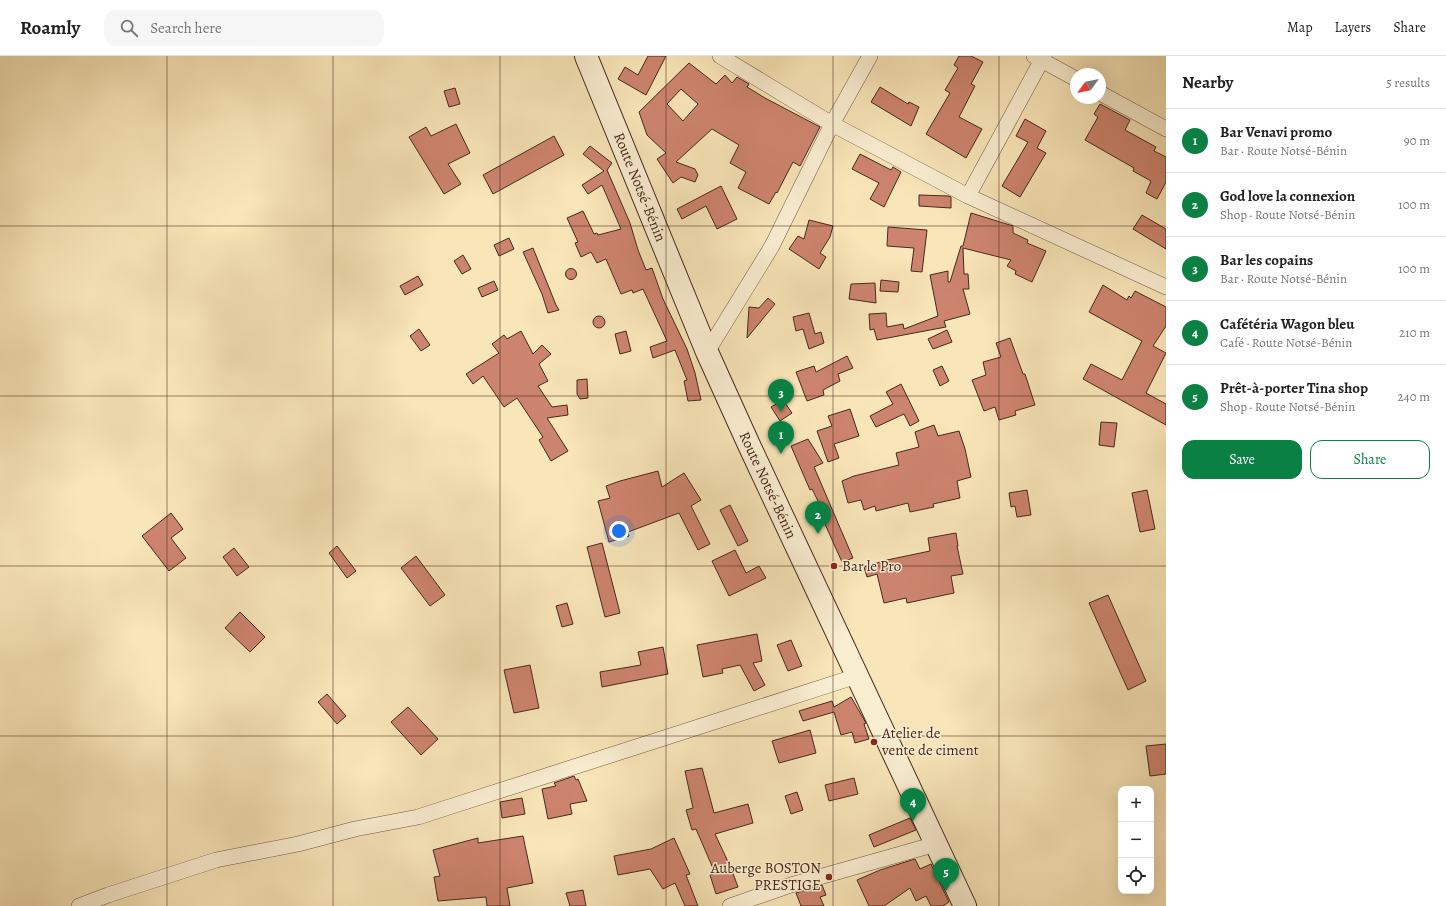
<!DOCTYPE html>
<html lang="en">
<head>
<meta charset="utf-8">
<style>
	body { margin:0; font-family:Alegreya,serif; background:#f6f6f6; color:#202124 }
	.controls { position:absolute; right:12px; bottom:12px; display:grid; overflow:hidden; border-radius:8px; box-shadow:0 4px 16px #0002 }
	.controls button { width:36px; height:36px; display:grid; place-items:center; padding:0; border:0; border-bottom:1px solid #e0e0e0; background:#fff; color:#202124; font:20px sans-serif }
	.compass { position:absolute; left:1070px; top:12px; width:36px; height:36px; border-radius:50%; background:#fff; box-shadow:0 4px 16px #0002; rotate:237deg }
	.you { position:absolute; left:619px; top:475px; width:14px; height:14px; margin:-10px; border:3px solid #fff; border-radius:50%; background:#1a73e8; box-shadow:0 0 0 6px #1a73e833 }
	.badge { display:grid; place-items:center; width:26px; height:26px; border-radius:50%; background:#0b8043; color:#fff; font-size:13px; font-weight:700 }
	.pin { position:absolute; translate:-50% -33px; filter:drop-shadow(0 1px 2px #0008) }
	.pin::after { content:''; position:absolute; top:21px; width:14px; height:12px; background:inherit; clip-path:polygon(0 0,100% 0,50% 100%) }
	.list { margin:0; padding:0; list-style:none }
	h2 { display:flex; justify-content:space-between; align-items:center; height:52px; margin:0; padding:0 16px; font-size:17px }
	h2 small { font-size:13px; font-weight:400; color:#757577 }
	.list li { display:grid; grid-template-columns:26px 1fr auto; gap:12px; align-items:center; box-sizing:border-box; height:64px; padding:0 16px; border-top:1px solid #e0e0e0 }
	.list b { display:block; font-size:15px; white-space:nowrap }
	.list p { margin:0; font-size:13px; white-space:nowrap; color:#757577 }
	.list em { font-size:13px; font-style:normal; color:#757577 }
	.actions { display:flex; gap:8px; padding:12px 16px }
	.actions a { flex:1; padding:9px 0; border:1px solid #0b8043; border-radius:12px; text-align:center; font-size:14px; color:#0b8043 }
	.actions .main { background:#0b8043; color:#fff }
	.icon { flex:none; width:22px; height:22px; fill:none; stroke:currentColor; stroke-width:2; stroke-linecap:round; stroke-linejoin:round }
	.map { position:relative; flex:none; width:1166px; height:850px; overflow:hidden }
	header { display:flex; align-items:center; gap:24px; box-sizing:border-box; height:56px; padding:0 20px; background:#fff; border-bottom:1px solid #e0e0e0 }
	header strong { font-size:19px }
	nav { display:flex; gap:22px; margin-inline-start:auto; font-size:14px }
	.search { width:280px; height:36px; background:#f6f6f6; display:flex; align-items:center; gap:10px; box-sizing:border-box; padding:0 14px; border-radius:12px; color:#757577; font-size:15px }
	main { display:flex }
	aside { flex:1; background:#fff }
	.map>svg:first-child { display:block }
	.building { fill:#cd846e; stroke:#47281d; fill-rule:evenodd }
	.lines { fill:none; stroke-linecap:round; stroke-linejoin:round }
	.minor-casing { stroke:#735744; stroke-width:16 }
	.secondary-casing { stroke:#47281d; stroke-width:24 }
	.minor { stroke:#faeed1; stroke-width:15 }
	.secondary { stroke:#faeed1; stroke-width:22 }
	.grid { fill:none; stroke:#47281d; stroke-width:1; stroke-opacity:0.55 }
	.poi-dot { fill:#8f2418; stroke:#faeed1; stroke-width:1.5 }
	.labels { text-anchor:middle; stroke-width:3; stroke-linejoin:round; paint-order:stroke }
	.street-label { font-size:15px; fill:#47281d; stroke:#faeed1 }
	.poi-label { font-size:15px; fill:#47281d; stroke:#faeed1; text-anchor:start }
</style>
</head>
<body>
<header>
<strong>Roamly</strong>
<div class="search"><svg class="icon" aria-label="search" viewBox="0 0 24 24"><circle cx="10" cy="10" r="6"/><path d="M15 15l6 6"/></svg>Search here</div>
<nav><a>Map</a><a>Layers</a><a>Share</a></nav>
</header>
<main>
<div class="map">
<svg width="1166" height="850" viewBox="0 0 1166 850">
	<rect width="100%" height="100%" fill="#f8e5b8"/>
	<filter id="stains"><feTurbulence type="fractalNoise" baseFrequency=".005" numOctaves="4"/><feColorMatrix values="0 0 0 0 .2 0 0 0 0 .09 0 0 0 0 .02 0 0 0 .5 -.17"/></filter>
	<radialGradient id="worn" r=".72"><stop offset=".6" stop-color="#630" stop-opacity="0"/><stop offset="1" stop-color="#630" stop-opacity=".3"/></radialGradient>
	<g class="building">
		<polygon points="648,0 666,0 646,39 618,23 625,11 638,19"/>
		<polygon points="959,0 971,0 983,6 971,28 975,30 959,61 982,73 966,102 926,78 950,37 945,34 958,12 954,9"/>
		<path d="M689 7 716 28 725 19 732 27 737 21 749 28 747 31 765 42 820 71 800 110 793 106 777 137 776 136 769 148 738 132 746 116 730 107 739 89 712 73 676 106 695 113 698 119 695 126 681 121 673 127 657 103 666 97 647 79 639 56ZM681 33 698 48 683 65 667 48Z"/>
		<polygon points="880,31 908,48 909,46 919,51 911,70 871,46"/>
		<polygon points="455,32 460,48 449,51 444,35"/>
		<polygon points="1100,48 1130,64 1125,74 1156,91 1154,95 1166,101 1166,126 1157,143 1146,137 1151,125 1133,115 1134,112 1085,84 1098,61 1094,58"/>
		<polygon points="1025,63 1046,75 1037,92 1046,97 1020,141 1002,130 1028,86 1016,80"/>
		<polygon points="456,68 470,97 448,108 461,128 444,138 409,81 426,71 431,80"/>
		<polygon points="554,80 564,99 493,138 483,119"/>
		<polygon points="590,90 612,107 607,114 630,167 638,194 646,214 652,212 663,243 687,293 695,317 701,344 688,345 684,325 687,324 675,294 653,302 650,291 667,285 643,233 633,237 632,234 621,238 606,203 597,207 591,196 581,201 575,187 578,186 567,162 583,155 594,178 597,177 598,179 621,173 602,129 588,138 582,129 604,115 583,98"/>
		<polygon points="860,98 891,114 893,111 901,116 884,151 870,143 879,127 852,113"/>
		<polygon points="721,130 737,163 717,173 706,150 682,163 677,153"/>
		<polygon points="919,139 949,140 951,141 951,152 919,150"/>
		<polygon points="971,157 1013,170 1013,177 1028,184 1027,187 1046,195 1032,226 1015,218 1016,215 1007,210 1011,204 963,192 964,218 968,218 969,233 963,233 970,258 944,265 946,271 877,284 874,273 870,274 869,258 886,257 887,271 903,268 904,273 938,260 930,219 948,215 948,226 950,226 961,190 963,190"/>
		<polygon points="1142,159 1166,173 1166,193 1133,173"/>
		<polygon points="809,164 833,170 830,181 820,197 826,201 819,213 789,193 798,180 804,183"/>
		<polygon points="888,171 927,174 922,216 911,215 914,192 887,190"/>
		<polygon points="509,182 514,193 499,200 494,189"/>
		<polygon points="533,192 556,249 559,254 548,257 542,238 523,196"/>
		<polygon points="463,199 471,213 462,218 454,205"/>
		<circle cx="571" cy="218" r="5.5"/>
		<polygon points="418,220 423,229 405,239 400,230"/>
		<polygon points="881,224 899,226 898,236 880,235"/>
		<polygon points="494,225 498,234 482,241 478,232"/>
		<polygon points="875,227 876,247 849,243 851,228"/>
		<polygon points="1103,229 1127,244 1129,240 1131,242 1135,235 1166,251 1166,270 1153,290 1166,297 1146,337 1166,348 1166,369 1083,323 1091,308 1122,324 1142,285 1089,256"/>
		<polygon points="768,242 775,248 747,282 749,251 759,252"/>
		<polygon points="809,257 815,278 821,276 824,287 809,293 803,273 796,275 793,261"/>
		<circle cx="599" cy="266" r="6"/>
		<polygon points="419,273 430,289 421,295 410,280"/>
		<polygon points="947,274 952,286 933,293 928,283"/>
		<polygon points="521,275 533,298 542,289 551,298 539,308 548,325 538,330 552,351 567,349 568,359 547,362 568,395 551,405 539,384 543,381 517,342 504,351 483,320 473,328 466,318 499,297 492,288 504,279 507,283"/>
		<polygon points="626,275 631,295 620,298 615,278"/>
		<polygon points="1010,282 1023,318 1025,318 1035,349 1015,355 1016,359 999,364 995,351 984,355 972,324 986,319 983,306 1001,301 996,287"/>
		<polygon points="847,300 853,312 838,318 840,325 823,334 824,339 807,345 796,316 814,310 816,316"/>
		<polygon points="942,310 949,325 940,330 933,314"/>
		<polygon points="587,323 588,342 580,343 577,338 577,324"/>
		<polygon points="901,328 919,365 910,370 904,358 876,371 870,360 893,348 886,336"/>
		<polygon points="783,344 792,357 780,365 771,351"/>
		<polygon points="850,353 859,380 834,388 839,402 828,406 817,375 832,370 828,360"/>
		<polygon points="1101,366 1117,367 1114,391 1099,389"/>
		<polygon points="934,369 938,380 959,375 965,393 971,421 957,425 960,442 933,448 934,451 910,456 908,447 876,455 875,450 864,454 861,444 848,447 842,425 854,420 899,409 896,397 919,391 915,376"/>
		<polygon points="808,383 823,407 814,411 853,502 842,506 820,457 823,455 812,433 810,434 791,390"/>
		<polygon points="658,415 662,431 684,417 701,444 691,450 710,488 698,494 679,457 628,476 629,480 609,486 598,445 610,442 606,430 620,425"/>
		<polygon points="1027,434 1031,459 1017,461 1015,450 1011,451 1009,437"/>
		<polygon points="1147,434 1155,473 1140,476 1132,437"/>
		<polygon points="730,449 748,485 738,490 720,454"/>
		<polygon points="171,457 183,473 171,482 186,502 169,515 142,480"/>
		<polygon points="956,477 958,490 957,490 963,518 951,520 954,537 907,547 906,542 884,547 877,518 867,521 864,511 887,504 930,495 928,482"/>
		<polygon points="602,487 620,557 605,561 587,491"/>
		<polygon points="337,490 356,515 347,522 329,497"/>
		<polygon points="234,492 249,511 237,520 223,501"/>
		<polygon points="735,494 746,517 759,510 766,522 729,540 712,505"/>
		<polygon points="416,500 445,539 430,550 401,512"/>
		<polygon points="1108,539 1146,625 1128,634 1089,547"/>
		<polygon points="567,547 573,568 562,571 556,550"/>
		<polygon points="240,556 265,581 250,596 225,572"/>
		<polygon points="757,578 762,605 753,607 765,629 754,635 740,609 722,613 723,617 703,621 697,589"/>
		<polygon points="791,584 802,610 788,615 777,589"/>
		<polygon points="663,591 668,618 602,631 600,616 641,609 638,596"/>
		<polygon points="530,609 539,652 514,657 504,614"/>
		<polygon points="327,638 346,660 337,668 318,646"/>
		<polygon points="851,641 866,667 864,668 869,683 855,687 852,676 841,679 834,656 803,665 799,655 832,645 834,651"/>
		<polygon points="408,651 438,683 421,699 391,666"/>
		<polygon points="810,674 816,697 779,707 772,685"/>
		<polygon points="1166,688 1166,718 1150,720 1146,690"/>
		<polygon points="702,712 714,757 748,748 753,767 715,778 731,812 738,831 716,838 710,819 715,817 696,773 692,774 686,754 693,752 685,715"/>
		<polygon points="574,720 576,724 578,723 587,745 570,748 572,758 548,763 542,733 556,730 554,727"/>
		<polygon points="854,722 858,738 829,745 825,729"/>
		<polygon points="797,736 803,754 791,758 785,740"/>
		<polygon points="522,742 525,758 502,762 500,746"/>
		<polygon points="910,762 916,774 874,791 869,779"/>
		<polygon points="523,780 533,827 507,832 510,850 487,850 486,841 438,845 434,821 440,820 433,794 478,782 478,787"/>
		<polygon points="674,782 690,818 686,819 698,850 685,850 675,827 663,833 650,813 618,819 614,800 651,793"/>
		<polygon points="915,803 920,813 931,808 949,846 943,850 931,850 926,840 916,845 910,832 884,850 869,850 857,824 880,814"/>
		<polygon points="822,829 826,839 820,841 824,850 801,850 796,837"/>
		<polygon points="583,834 586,850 570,850 566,837"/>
	</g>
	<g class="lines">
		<defs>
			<g id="minor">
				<polyline points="720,0 832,68 968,140 1166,231"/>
				<polyline points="1034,0 1076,23"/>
				<polyline points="1100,37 1166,73"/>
				<polyline points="968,140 1044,0"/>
				<polyline points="707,296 772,190 832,68 870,0"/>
				<polyline points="79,850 108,839 216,804 298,788 355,773 418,761 857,620"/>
				<polyline points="730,850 791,829 936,788"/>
			</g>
			<polyline id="secondary" points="586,0 707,296 749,389 965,850"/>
		</defs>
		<use href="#minor" class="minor-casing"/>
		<use href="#secondary" class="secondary-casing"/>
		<use href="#minor" class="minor"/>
		<use href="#secondary" class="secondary"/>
	</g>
	<path class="grid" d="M167 0V850M333 0V850M500 0V850M666 0V850M833 0V850M999 0V850M0 170H1166M0 340H1166M0 510H1166M0 680H1166"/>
	<g class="poi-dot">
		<circle cx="834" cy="510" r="4"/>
		<circle cx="874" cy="686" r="4"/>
		<circle cx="829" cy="821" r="4"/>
	</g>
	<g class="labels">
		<g class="street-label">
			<text transform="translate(640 131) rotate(68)" y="5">Route Notsé-Bénin</text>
			<text transform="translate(768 429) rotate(65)" y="5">Route Notsé-Bénin</text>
		</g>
		<g class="poi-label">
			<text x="842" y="515">Bar le Pro</text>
			<text x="882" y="682">Atelier de<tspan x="882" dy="17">vente de ciment</tspan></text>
			<text x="821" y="817" text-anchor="end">Auberge BOSTON<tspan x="821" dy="17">PRESTIGE</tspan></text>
		</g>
	</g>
	<rect width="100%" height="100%" filter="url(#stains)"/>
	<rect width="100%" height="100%" fill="url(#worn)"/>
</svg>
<div class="controls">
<button>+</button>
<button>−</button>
<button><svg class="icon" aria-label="locate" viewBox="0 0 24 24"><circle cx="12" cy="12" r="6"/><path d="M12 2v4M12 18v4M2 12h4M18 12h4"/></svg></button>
</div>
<svg class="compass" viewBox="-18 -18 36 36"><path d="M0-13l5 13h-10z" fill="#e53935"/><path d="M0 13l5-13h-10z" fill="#757577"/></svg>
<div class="you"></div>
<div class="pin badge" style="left:781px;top:398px">1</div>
<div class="pin badge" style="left:818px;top:478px">2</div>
<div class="pin badge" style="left:781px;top:356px">3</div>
<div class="pin badge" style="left:913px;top:765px">4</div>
<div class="pin badge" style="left:946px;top:835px">5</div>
</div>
<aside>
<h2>Nearby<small>5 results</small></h2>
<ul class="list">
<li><span class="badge">1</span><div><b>Bar Venavi promo</b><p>Bar · Route Notsé-Bénin</p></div><em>90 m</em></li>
<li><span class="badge">2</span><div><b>God love la connexion</b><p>Shop · Route Notsé-Bénin</p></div><em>100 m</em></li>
<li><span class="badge">3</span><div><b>Bar les copains</b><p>Bar · Route Notsé-Bénin</p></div><em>100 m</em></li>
<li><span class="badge">4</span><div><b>Cafétéria Wagon bleu</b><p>Café · Route Notsé-Bénin</p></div><em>210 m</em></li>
<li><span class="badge">5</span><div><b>Prêt-à-porter Tina shop</b><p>Shop · Route Notsé-Bénin</p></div><em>240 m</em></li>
</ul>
<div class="actions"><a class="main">Save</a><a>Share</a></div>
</aside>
</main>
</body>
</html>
